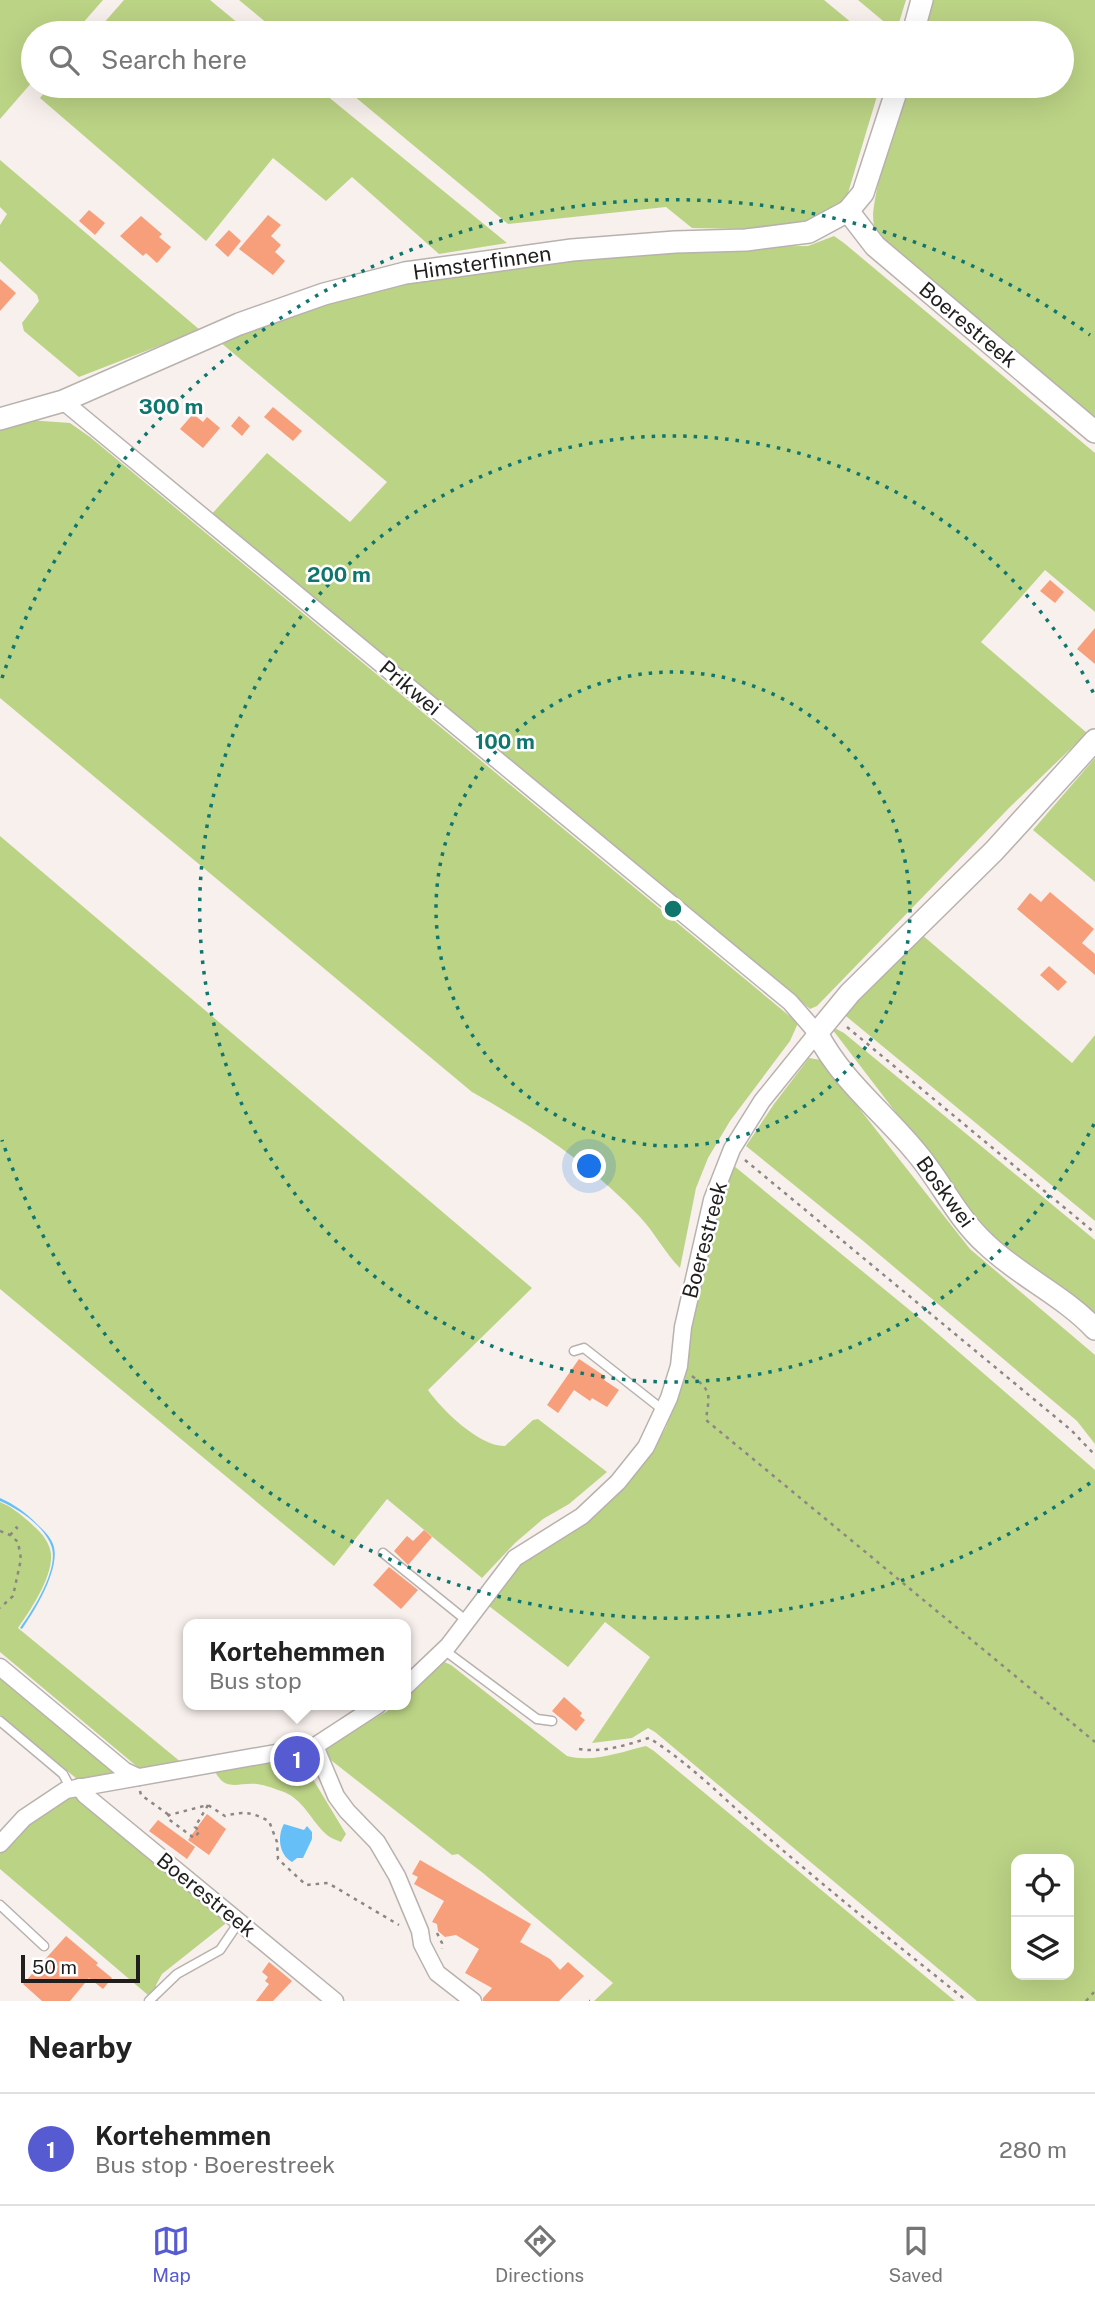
<!DOCTYPE html>
<html lang="en">
<head>
<meta charset="utf-8">
<style>
	body { margin:0; font-family:"Public Sans",sans-serif; background:#f2f2f2; color:#222 }
	.controls { position:absolute; right:21px; bottom:21px; display:grid; overflow:hidden; border-radius:14px; box-shadow:0 7px 28px #0002 }
	.controls button { width:63px; height:63px; display:grid; place-items:center; padding:0; border:0; border-bottom:2px solid #e0e0e0; background:#fff; color:#222; font:35px sans-serif }
	.scale { position:absolute; left:21px; bottom:18px; width:119px; box-sizing:border-box; padding-left:7px; border:4px solid #211f1e; border-top:0; font-size:19px; line-height:24px; white-space:nowrap; color:#211f1e; -webkit-text-stroke:5px #fff; paint-order:stroke }
	.you { position:absolute; left:590px; top:1167px; width:24px; height:24px; margin:-18px; border:5px solid #fff; border-radius:50%; background:#1a73e8; box-shadow:0 0 0 10px #1a73e833 }
	.badge { display:grid; place-items:center; width:46px; height:46px; border-radius:50%; background:#565bd2; color:#fff; font-size:23px; font-weight:700 }
	.pin { position:absolute; translate:-50% -50%; border:4px solid #fff; box-shadow:0 2px 7px #0006 }
	.popup { position:absolute; left:183px; top:1619px; width:228px; height:91px; box-sizing:border-box; display:grid; place-content:center; border-radius:14px; background:#fff; filter:drop-shadow(0 2px 5px #0005); font-size:23px; white-space:nowrap; color:#767676 }
	.popup b { font-size:26px; color:#222 }
	.popup::after { content:''; position:absolute; left:50%; top:100%; margin-left:-14px; border:14px solid transparent; border-top-color:#fff }
	.list { margin:0; padding:0; list-style:none }
	h2 { display:flex; justify-content:space-between; align-items:center; height:91px; margin:0; padding:0 28px; font-size:30px }
	h2 small { font-size:23px; font-weight:400; color:#767676 }
	.list li { display:grid; grid-template-columns:46px 1fr auto; gap:21px; align-items:center; box-sizing:border-box; height:112px; padding:0 28px; border-top:2px solid #e0e0e0 }
	.list b { display:block; font-size:26px; white-space:nowrap }
	.list p { margin:0; font-size:23px; white-space:nowrap; color:#767676 }
	.list em { font-size:23px; font-style:normal; color:#767676 }
	.icon { flex:none; width:38px; height:38px; fill:none; stroke:currentColor; stroke-width:2; stroke-linecap:round; stroke-linejoin:round }
	.map { position:relative; flex:none; width:1095px; height:2001px; overflow:hidden }
	.search { position:absolute; background:#fff; box-shadow:0 7px 28px #0002; left:21px; right:21px; top:21px; height:77px; display:flex; align-items:center; gap:18px; box-sizing:border-box; padding:0 24px; border-radius:38px; color:#767676; font-size:26px }
	.sheet { height:203px; background:#fff }
	nav { display:flex; justify-content:space-around; align-items:center; box-sizing:border-box; height:98px; border-top:2px solid #e0e0e0; background:#fff; font-size:19px; color:#767676 }
	nav a { display:grid; justify-items:center; gap:4px }
	nav .on { color:#565bd2 }
	.map>svg:first-child { display:block }
	.green { fill:#bbd385; fill-rule:evenodd }
	.water { fill:#66c0f7 }
	.building { fill:#f79e7b }
	.lines { fill:none; stroke-linecap:round; stroke-linejoin:round }
	.lane-casing { stroke:#b8b1ae; stroke-width:11 }
	.street-casing { stroke:#b8b1ae; stroke-width:19 }
	.secondary-casing { stroke:#b8b1ae; stroke-width:24 }
	.path { stroke:#8c8785; stroke-width:2.5; stroke-dasharray:3.5 5; stroke-linecap:butt }
	.lane { stroke:#fff; stroke-width:8 }
	.street { stroke:#fff; stroke-width:16 }
	.secondary { stroke:#fff; stroke-width:21 }
	.ring { fill:none; stroke:#0f766e; stroke-width:3.5; stroke-dasharray:3.5 7 }
	.labels { text-anchor:middle; stroke-width:5; stroke-linejoin:round; paint-order:stroke }
	.street-label { font-size:21px; fill:#211f1e; stroke:#fff }
	.centre { fill:#0f766e; stroke:#fff; stroke-width:3.5 }
	.ring-label { font-size:21px; text-anchor:middle; font-weight:bold; fill:#0f766e; stroke:#fff; stroke-width:5; stroke-linejoin:round; paint-order:stroke }
</style>
</head>
<body>
<div class="map">
<svg width="1095" height="2001" viewBox="0 0 1095 2001">
	<rect width="100%" height="100%" fill="#f8f0ed"/>
	<g class="green">
		<polygon points="0,0 103,0 74,33 33,33 33,81 0,119"/>
		<polygon points="124,0 210,0 250,33 95,33"/>
		<polygon points="239,0 824,0 864,33 279,33"/>
		<polygon points="858,0 906,0 897,29 888,25"/>
		<path d="M933 0H1095V420L894 252C887 244 877 235 874 225 868 203 899 112 907 86H1062V33H923Z"/>
		<polygon points="50,86 315,86 507,243 439,254 352,177 326,201 273,158 206,241 40,98"/>
		<polygon points="342,86 880,86 848,193 843,203 819,220 784,230 692,228 666,207 508,224"/>
		<polygon points="0,160 200,330 79,377 24,331 22,323 39,301 37,295 0,261 0,225 7,214 0,207"/>
		<polygon points="834,236 844,243 1095,453 1095,612 1045,570 981,642 1087,733 1009,808 817,1006 810,1009 210,516 267,453 350,522 387,482 220,342 287,314 388,286 528,262 734,247 808,246"/>
		<path d="M28 420 70 423 90 437 798 1023 790 1041 730 1121 708 1158 696 1188 680 1268C665 1253 655 1233 640 1217 593 1166 533 1126 472 1092L0 698V426Z"/>
		<polygon points="1095,758 1095,882 1033,830"/>
		<path d="M0 836 532 1288 428 1390C442 1410 480 1447 505 1446L533 1420 538 1419 607 1472 569 1504 543 1519 515 1543 482 1578 387 1499 334 1566 0 1289Z"/>
		<polygon points="921,934 1072,1063 1095,1035 1095,1221 841,1012"/>
		<polygon points="829,1025 844,1033 1095,1240 1095,1318 988,1233"/>
		<polygon points="809,1058 821,1060 970,1249 1095,1355 1095,1444 1077,1421 862,1240 746,1146 774,1104"/>
		<path d="M728 1161 923 1321 1095 1470V2001H977L655 1732 648 1728 632 1738 592 1743 650 1657 605 1622 568 1667 485 1603 523 1556 653 1450 666 1427 674 1406 682 1358ZM1016 1859H1069V1975H1016Z"/>
		<path d="M0 1502C10 1506 19 1513 27 1520 37 1529 46 1536 50 1549 57 1571 30 1611 18 1628L182 1763 140 1769 0 1652Z"/>
		<path d="M440 1660 451 1665 567 1756C593 1763 621 1752 646 1746L654 1751 955 2001H594L613 1983 483 1873 458 1854 452 1855 318 1750 386 1712 394 1705H406V1694L427 1675Z"/>
		<polygon points="0,1670 120,1772 77,1779 0,1715"/>
		<path d="M295 1756 302 1761 346 1834 341 1842C337 1840 330 1838 327 1835 311 1821 304 1800 284 1792 275 1789 266 1785 257 1784 237 1782 226 1793 214 1770Z"/>
		<polygon points="75,1793 227,1919 225,1924 162,1974 156,1985 158,2001 155,2001 0,1869 0,1851 44,1804"/>
	</g>
	<g class="water">
		<path d="M0 1498C14 1504 26 1513 36 1523 42 1529 50 1536 53 1544 62 1567 34 1612 22 1629L20 1628C33 1610 58 1571 52 1548 46 1527 19 1509 0 1501Z"/>
		<path d="M284 1824 304 1830 307 1826 312 1832V1839L303 1858H297L292 1862C279 1855 277 1836 284 1824Z"/>
	</g>
	<g class="building">
		<polygon points="89,210 105,223 95,235 79,221"/>
		<polygon points="268,215 281,225 271,236 281,245 275,252 285,261 273,275 239,249"/>
		<polygon points="141,216 162,234 159,237 171,247 157,263 146,253 143,256 120,236"/>
		<polygon points="229,230 241,241 228,257 215,245"/>
		<polygon points="0,279 16,293 0,311"/>
		<polygon points="273,407 302,431 293,441 264,417"/>
		<polygon points="193,414 203,422 207,417 220,428 203,448 180,429"/>
		<polygon points="239,416 250,426 242,436 231,426"/>
		<polygon points="1050,580 1064,592 1055,603 1040,591"/>
		<polygon points="1095,628 1095,664 1077,649"/>
		<polygon points="1050,892 1094,929 1082,943 1095,954 1095,975 1017,909 1030,893 1041,902"/>
		<polygon points="1049,966 1067,982 1058,991 1040,975"/>
		<polygon points="579,1359 606,1377 604,1380 619,1390 607,1407 592,1398 590,1401 574,1390 558,1413 547,1405"/>
		<polygon points="424,1530 432,1537 408,1565 394,1551 407,1536 413,1541"/>
		<polygon points="389,1567 418,1590 401,1609 373,1585"/>
		<polygon points="564,1697 582,1713 580,1716 585,1720 576,1731 552,1711"/>
		<polygon points="207,1814 226,1829 209,1855 188,1840"/>
		<polygon points="158,1820 195,1847 187,1859 149,1831"/>
		<polygon points="420,1860 531,1924 520,1942 550,1959 560,1970 568,1962 584,1976 559,2001 483,2001 483,1998 492,1988 465,1973 479,1949 456,1935 445,1937 438,1931 437,1924 432,1922 444,1901 414,1884 418,1877 412,1874"/>
		<polygon points="66,1936 98,1963 96,1965 112,1978 103,1989 89,1978 70,2001 42,2001 23,1984"/>
		<polygon points="269,1962 292,1981 273,2001 256,2001 269,1984 265,1981 268,1977 262,1972"/>
	</g>
	<g class="lines">
		<defs>
			<g id="lane">
				<polyline points="574,1351 584,1348 663,1410"/>
				<polyline points="383,1553 467,1621"/>
				<polyline points="444,1650 537,1719 552,1721"/>
				<polyline points="0,1721 63,1774 71,1789"/>
				<polyline points="0,1905 44,1946"/>
				<polyline points="149,2001 177,1974 220,1950 239,1922"/>
			</g>
			<g id="street">
				<polyline points="63,401 790,1002 817,1033 762,1101 732,1149 712,1200 683,1327 679,1366 669,1398 646,1447 618,1482 582,1516 515,1558 448,1646 406,1686"/>
				<polyline points="0,1667 125,1771 138,1777"/>
				<polyline points="315,1746 336,1796 347,1811 377,1842 397,1876 420,1931 422,1944 437,1973 473,2001"/>
				<polyline points="79,1787 85,1795 335,2001"/>
				<polyline points="0,1844 24,1818 66,1790 315,1746 378,1705"/>
			</g>
			<g id="secondary">
				<polyline points="913,33 922,0"/>
				<polyline points="848,211 875,246 1095,432"/>
				<polyline points="0,419 63,401 239,324 324,294 405,273 572,250 675,242 746,240 809,232 848,211 863,193 898,86"/>
				<path d="M1095 740 994 851 850 993 817 1033C841 1080 882 1111 915 1151 941 1181 956 1217 986 1244 1019 1276 1063 1295 1095 1329"/>
			</g>
		</defs>
		<use href="#lane" class="lane-casing"/>
		<use href="#street" class="street-casing"/>
		<use href="#secondary" class="secondary-casing"/>
		<g class="path">
			<polyline points="847,1027 1095,1233"/>
			<polyline points="745,1160 1071,1430 1095,1455"/>
			<path d="M692 1376C713 1392 709 1395 706 1420L1095 1742"/>
			<polyline points="0,1531 10,1535 18,1542 21,1559 13,1596 0,1608"/>
			<polyline points="10,1535 17,1528 14,1525"/>
			<path d="M579 1749C603 1753 626 1745 649 1738 694 1766 732 1807 772 1841 836 1896 902 1949 967 2001"/>
			<polyline points="140,1791 141,1795 169,1815"/>
			<path d="M208 1805 195 1827 200 1831 194 1838 167 1818 169 1815 208 1805 225 1816C244 1811 251 1812 269 1821L277 1842 278 1859 306 1885 328 1883 399 1925"/>
			<polyline points="437,1933 442,1943 442,1949"/>
			<polyline points="589,2001 590,2001"/>
			<polyline points="1086,2001 1095,1991"/>
		</g>
		<use href="#lane" class="lane"/>
		<use href="#street" class="street"/>
		<use href="#secondary" class="secondary"/>
	</g>
	<g class="ring">
		<circle cx="673" cy="909" r="237"/>
		<path d="M1094 1124A473 473 0 1 1 1094 694"/>
		<path d="M1090 1483A710 710 0 0 1 2 1140M2 678A710 710 0 0 1 1090 335"/>
	</g>
	<g class="labels">
		<g class="street-label">
			<text transform="translate(482 263) rotate(-8)" y="7">Himsterfinnen</text>
			<text transform="translate(968 325) rotate(40)" y="7">Boerestreek</text>
			<text transform="translate(410 688) rotate(40)" y="7">Prikwei</text>
			<text transform="translate(945 1192) rotate(54)" y="7">Boskwei</text>
			<text transform="translate(705 1240) rotate(-75)" y="7">Boerestreek</text>
			<text transform="translate(206 1895) rotate(39)" y="7">Boerestreek</text>
		</g>
	</g>
	<circle cx="673" cy="909" r="10" class="centre"/>
	<g class="ring-label">
		<text x="171" y="414">300 m</text>
		<text x="339" y="582">200 m</text>
		<text x="505" y="749">100 m</text>
	</g>
</svg>
<div class="controls">
<button><svg class="icon" aria-label="locate" viewBox="0 0 24 24"><circle cx="12" cy="12" r="6"/><path d="M12 2v4M12 18v4M2 12h4M18 12h4"/></svg></button>
<button><svg class="icon" aria-label="layers" viewBox="0 0 24 24"><path d="M12 4l9 5-9 5-9-5zM3 14l9 5 9-5"/></svg></button>
</div>
<div class="scale">50 m</div>
<div class="you"></div>
<div class="pin badge" style="left:297px;top:1759px">1</div>
<div class="popup"><b>Kortehemmen</b>Bus stop</div>
<div class="search"><svg class="icon" aria-label="search" viewBox="0 0 24 24"><circle cx="10" cy="10" r="6"/><path d="M15 15l6 6"/></svg>Search here</div>
</div>
<section class="sheet">
<h2>Nearby<small></small></h2>
<ul class="list">
<li><span class="badge">1</span><div><b>Kortehemmen</b><p>Bus stop · Boerestreek</p></div><em>280 m</em></li>
</ul>
</section>
<nav>
<a class="on"><svg class="icon" aria-label="map" viewBox="0 0 24 24"><path d="M3 6l6-2 6 2 6-2v14l-6 2-6-2-6 2zM9 4v14M15 6v14"/></svg>Map</a>
<a><svg class="icon" aria-label="directions" viewBox="0 0 24 24"><path d="M12 3l9 9-9 9-9-9zM9 14v-3h6M13 9l2 2-2 2"/></svg>Directions</a>
<a><svg class="icon" aria-label="saved" viewBox="0 0 24 24"><path d="M7 4h10v16l-5-4-5 4z"/></svg>Saved</a>
</nav>
</body>
</html>
